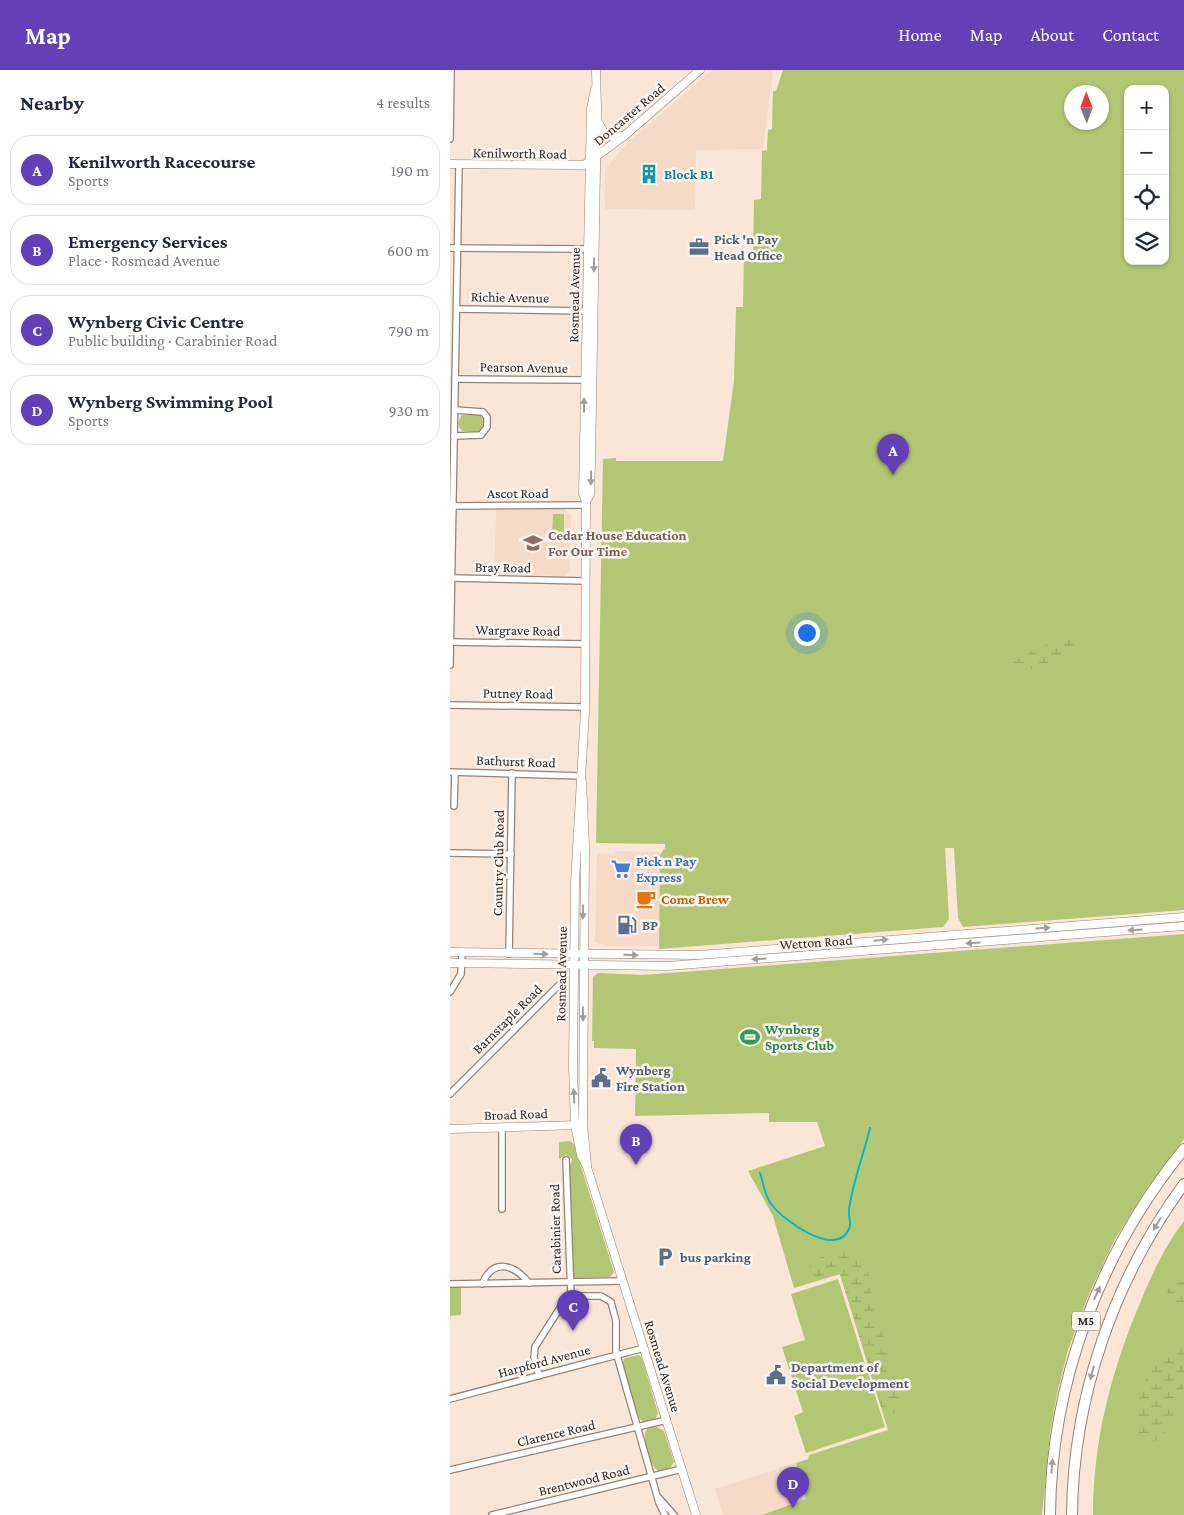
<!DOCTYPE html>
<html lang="en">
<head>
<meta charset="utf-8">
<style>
	body { margin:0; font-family:"Crimson Pro",serif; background:#f6f6f7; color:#1f2937 }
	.controls { position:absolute; right:15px; top:15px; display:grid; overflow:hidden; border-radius:10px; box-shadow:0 1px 4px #0004 }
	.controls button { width:45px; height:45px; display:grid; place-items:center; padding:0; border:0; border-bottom:1px solid #e0e1e3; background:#fff; color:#1f2937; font:25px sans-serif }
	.compass { position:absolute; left:614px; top:15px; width:45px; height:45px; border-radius:50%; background:#fff; box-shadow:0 1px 4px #0004; rotate:359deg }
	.you { position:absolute; left:356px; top:562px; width:18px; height:18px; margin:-12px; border:4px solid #fff; border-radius:50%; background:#1a73e8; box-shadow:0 0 0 8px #1a73e833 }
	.badge { display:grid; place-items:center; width:32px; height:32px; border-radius:50%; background:#6340b8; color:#fff; font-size:16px; font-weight:700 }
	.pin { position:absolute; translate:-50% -41px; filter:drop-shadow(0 1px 2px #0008) }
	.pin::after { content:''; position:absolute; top:26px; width:18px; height:15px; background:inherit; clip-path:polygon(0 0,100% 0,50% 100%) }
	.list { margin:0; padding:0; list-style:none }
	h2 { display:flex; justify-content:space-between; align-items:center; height:65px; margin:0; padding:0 20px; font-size:21px }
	h2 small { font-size:16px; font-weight:400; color:#747a83 }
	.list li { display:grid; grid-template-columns:32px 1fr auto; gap:15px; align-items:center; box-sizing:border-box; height:70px; margin:0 10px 10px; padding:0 10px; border:1px solid #e0e1e3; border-radius:20px }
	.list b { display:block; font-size:19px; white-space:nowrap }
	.list p { margin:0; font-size:16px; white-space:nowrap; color:#747a83 }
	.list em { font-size:16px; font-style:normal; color:#747a83 }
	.icon { flex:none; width:28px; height:28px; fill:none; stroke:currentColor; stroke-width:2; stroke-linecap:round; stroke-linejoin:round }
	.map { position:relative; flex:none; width:734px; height:1445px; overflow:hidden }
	header { display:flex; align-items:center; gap:30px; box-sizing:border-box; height:70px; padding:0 25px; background:#6340b8; color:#fff }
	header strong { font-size:24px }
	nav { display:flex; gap:28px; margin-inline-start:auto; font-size:18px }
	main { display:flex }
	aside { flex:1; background:#fff }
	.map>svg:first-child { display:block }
	.built { fill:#f4dac7 }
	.green { fill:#b3c673; fill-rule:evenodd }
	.wetland { fill:url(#wetland-marsh) }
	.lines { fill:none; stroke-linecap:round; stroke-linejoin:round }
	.stream { stroke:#00b8d0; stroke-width:2 }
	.street-casing { stroke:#948276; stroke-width:8 }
	.secondary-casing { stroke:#948276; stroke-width:9 }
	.highway-casing { stroke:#948276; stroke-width:12 }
	.street { stroke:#fff; stroke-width:5.5 }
	.secondary { stroke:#fff; stroke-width:8 }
	.highway { stroke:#fff; stroke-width:10 }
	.oneway { fill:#a19e9c }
	.labels { text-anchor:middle; stroke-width:5; stroke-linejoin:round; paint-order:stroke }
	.shield { fill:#fdf5f0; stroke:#6d6560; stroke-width:1 }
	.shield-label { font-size:12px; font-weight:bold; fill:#2f2722 }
	.street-label { font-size:14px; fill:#2f2722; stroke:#fdf5f0 }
	.culture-label { font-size:14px; font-weight:bold; fill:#0d838f; stroke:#fdf5f0; text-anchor:start }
	.service-label { font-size:14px; font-weight:bold; fill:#4e5e75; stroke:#fdf5f0; text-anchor:start }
	.education-label { font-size:14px; font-weight:bold; fill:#785e54; stroke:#fdf5f0; text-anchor:start }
	.shop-label { font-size:14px; font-weight:bold; fill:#366cbe; stroke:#fdf5f0; text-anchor:start }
	.food-label { font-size:14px; font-weight:bold; fill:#c56008; stroke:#fdf5f0; text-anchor:start }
	.leisure-label { font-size:14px; font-weight:bold; fill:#27864d; stroke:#fdf5f0; text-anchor:start }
</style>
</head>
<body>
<header>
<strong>Map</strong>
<nav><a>Home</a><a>Map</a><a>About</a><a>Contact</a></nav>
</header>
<main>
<aside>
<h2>Nearby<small>4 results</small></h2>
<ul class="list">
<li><span class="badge">A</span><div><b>Kenilworth Racecourse</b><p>Sports</p></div><em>190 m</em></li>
<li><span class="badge">B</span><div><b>Emergency Services</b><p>Place · Rosmead Avenue</p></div><em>600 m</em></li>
<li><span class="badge">C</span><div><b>Wynberg Civic Centre</b><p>Public building · Carabinier Road</p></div><em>790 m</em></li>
<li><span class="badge">D</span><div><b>Wynberg Swimming Pool</b><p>Sports</p></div><em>930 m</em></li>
</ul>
</aside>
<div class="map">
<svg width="734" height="1445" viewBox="0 0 734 1445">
	<defs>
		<pattern id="wetland-marsh" width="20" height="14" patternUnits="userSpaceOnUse" patternTransform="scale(1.25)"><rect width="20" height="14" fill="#b3c673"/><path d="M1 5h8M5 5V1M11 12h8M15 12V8" fill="none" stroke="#9aaa63"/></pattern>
	</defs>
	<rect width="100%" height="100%" fill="#fae6d7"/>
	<g class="built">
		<polygon points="262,0 323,0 313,79 246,80 245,140 155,139 155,100 171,79"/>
		<polygon points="115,439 121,445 120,500 114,506 44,504 46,440"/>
		<polygon points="166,781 210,782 209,876 155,876 145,872 147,783 163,784"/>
		<polygon points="346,1393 356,1429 312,1445 273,1445 265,1419"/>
	</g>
	<g class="green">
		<path d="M333 0H734V840L513 857 508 848 504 778H495L499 849 493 857 209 879 210 785 215 778V774L146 773 153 389 166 388V391H273L284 311 286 237H293L294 183H303L304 130 311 129 312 81 317 80 318 60 322 59 323 21H326ZM678 19H715V191H678ZM622 22H652V52H622Z"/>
		<path d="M12 345H30L34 350V358L30 362 12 361C7 355 8 351 12 345Z"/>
		<polygon points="103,444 114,444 114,465 102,464"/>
		<polygon points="734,864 734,1069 697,1118 664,1171 639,1224 618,1280 607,1324 600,1363 592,1445 312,1445 356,1429 346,1393 358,1389 359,1385 438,1360 390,1204 344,1218 323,1146 298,1101 375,1076 367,1052 319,1052 319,1043 185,1046 186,979 144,978 144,971 142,971 143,907 148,903 193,905"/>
		<polygon points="120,1071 124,1074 164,1202 160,1207 123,1208 119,1099 122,1089 116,1085 109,1089 109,1072"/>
		<path d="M734 1151V1445H643C643 1373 660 1305 688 1238 700 1208 714 1177 734 1151Z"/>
		<polygon points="388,1209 435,1357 356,1383 344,1346 353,1342 332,1277 355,1270 341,1224"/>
		<polygon points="0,1217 11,1217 11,1245 0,1246"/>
		<path d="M189 1285 192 1288 208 1343 205 1350C198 1352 192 1354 188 1346L172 1293 175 1288Z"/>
		<path d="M205 1356 214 1361 224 1392 220 1398 209 1401C199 1397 190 1368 197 1359Z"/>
	</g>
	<g class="wetland">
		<path d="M619 568 623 573 624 579C612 588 580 601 566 603L561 592 590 577Z"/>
		<polygon points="402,1180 412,1188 418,1198 424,1244 438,1278 438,1296 450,1319 449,1342 436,1345 431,1337 390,1204 366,1211 359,1200 361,1192 372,1187"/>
		<polygon points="734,1212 734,1235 720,1233 717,1221 723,1214"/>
		<polygon points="734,1276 734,1316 718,1358 713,1366 705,1371 692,1369 686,1358 685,1346 694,1312 718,1280"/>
	</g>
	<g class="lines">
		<path class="stream" d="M310 1103C314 1114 314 1126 322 1135 333 1150 386 1189 399 1159 402 1153 398 1147 399 1140 402 1114 414 1084 420 1058"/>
		<defs>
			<g id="street">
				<polyline points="0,69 1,0"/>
				<polyline points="0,178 137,179"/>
				<polyline points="7,239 139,241"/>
				<polyline points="5,309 137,310"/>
				<polyline points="4,366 31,365 37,357 37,347 33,342 5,340"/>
				<polyline points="0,436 136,435"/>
				<polyline points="0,508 135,511"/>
				<polyline points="0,572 135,574"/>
				<polyline points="0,595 9,94"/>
				<polyline points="0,635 135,637"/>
				<polyline points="0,702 131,706"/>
				<polyline points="4,736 5,703"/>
				<polyline points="0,783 61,784"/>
				<polyline points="59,884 62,703"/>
				<polyline points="0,922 11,904 12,882"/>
				<polyline points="0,1024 111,913"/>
				<polyline points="52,1057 52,1139"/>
				<polyline points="0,1214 173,1211"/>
				<path d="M32 1214C43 1188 64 1194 79 1213"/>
				<polyline points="121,1226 151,1226 161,1232 166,1251 166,1282 209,1433 215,1445"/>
				<polyline points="89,1306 84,1287 85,1277 115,1230 121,1226 116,1090"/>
				<polyline points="0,1329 194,1278"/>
				<polyline points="0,1400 217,1350"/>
				<polyline points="209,1428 224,1445"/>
				<polyline points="42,1445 232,1399"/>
			</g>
			<g id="secondary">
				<polyline points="145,19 141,39 133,423 136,432 135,641 125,813 123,997 125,1055 131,1085 137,1097 246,1445"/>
				<polyline points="148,52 156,66 173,66"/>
				<polyline points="0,94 134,95 174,66 250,0"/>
				<polyline points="136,432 140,424 141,393 147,39 146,0"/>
				<polyline points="132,712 135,777 133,1055 137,1095"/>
				<polyline points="0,882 249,885 734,847"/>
				<polyline points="0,893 218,896 734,856"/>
				<polyline points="0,1059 128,1055"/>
			</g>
			<g id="highway">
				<path d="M600 1445C601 1312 650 1182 734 1079"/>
				<path d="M622 1445C623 1327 664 1209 734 1114"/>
			</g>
		</defs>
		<use href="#street" class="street-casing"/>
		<use href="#secondary" class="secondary-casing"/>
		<use href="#highway" class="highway-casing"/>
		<use href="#street" class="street"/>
		<use href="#secondary" class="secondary"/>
		<use href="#highway" class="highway"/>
	</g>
	<defs><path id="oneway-solid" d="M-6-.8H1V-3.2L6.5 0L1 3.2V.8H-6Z" transform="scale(1.25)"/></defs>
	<g class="oneway">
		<use href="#oneway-solid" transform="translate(144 195) rotate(91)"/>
		<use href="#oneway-solid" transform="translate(134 335) rotate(-90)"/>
		<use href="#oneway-solid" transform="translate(141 408) rotate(91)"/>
		<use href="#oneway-solid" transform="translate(133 842) rotate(91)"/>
		<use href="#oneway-solid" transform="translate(593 858) rotate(-4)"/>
		<use href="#oneway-solid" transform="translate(685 860) rotate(176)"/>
		<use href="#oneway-solid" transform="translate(431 870) rotate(-5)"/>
		<use href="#oneway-solid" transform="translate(523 873) rotate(176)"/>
		<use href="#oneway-solid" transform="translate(91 884) rotate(1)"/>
		<use href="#oneway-solid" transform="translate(181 885) rotate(1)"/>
		<use href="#oneway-solid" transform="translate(309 889) rotate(176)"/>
		<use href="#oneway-solid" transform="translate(133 944) rotate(89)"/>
		<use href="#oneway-solid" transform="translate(124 1026) rotate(-92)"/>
		<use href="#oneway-solid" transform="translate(707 1154) rotate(121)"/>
		<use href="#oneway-solid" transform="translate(647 1223) rotate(-66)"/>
		<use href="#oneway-solid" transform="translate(642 1303) rotate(105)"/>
		<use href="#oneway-solid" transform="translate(602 1396) rotate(-85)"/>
	</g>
	<defs>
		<symbol id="building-bare" viewBox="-9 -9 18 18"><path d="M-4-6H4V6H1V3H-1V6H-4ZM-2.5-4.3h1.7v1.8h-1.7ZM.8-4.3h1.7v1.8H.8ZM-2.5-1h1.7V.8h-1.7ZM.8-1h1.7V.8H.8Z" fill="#0f9aa8" stroke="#fdf5f0" stroke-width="2.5" paint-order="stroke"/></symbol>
		<symbol id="office-bare" viewBox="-9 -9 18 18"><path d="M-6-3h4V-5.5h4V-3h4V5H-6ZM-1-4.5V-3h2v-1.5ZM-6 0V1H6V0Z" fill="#5c6f8a" stroke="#fdf5f0" stroke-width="2.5" paint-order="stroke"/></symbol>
		<symbol id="school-bare" viewBox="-9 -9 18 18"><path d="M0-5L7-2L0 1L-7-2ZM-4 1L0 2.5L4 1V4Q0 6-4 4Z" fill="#8d6e63" stroke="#fdf5f0" stroke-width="2.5" paint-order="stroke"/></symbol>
		<symbol id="supermarket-bare" viewBox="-9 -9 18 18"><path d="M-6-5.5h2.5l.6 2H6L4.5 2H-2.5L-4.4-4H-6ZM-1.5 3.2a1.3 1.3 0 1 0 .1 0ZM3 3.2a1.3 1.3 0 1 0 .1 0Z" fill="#3f7fe0" stroke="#fdf5f0" stroke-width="2.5" paint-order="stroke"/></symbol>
		<symbol id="cafe-bare" viewBox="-9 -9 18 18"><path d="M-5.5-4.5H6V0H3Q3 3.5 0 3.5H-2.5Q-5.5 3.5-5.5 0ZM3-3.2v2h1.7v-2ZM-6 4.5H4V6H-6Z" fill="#e8710a" stroke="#fdf5f0" stroke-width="2.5" paint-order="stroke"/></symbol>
		<symbol id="fuel-bare" viewBox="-9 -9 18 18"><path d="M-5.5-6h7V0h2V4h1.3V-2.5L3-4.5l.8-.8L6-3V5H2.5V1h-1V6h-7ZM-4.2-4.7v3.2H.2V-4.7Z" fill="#5c6f8a" stroke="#fdf5f0" stroke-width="2.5" paint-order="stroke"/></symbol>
		<symbol id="stadium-bare" viewBox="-9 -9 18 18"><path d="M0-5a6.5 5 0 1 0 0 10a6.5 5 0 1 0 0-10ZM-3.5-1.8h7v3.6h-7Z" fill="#2e9e5b" stroke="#fdf5f0" stroke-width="2.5" paint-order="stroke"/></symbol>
		<symbol id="civic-bare" viewBox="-9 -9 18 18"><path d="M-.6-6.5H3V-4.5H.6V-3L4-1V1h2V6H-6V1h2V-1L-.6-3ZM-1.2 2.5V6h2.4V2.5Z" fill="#5c6f8a" stroke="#fdf5f0" stroke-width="2.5" paint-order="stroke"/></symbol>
		<symbol id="parking-bare" viewBox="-9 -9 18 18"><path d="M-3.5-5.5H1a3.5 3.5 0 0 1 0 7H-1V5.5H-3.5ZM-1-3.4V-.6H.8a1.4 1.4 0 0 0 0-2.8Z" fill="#5c6f8a" stroke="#fdf5f0" stroke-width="2.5" paint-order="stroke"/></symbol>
	</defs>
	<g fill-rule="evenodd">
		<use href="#building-bare" x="185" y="90" width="28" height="28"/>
		<use href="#office-bare" x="235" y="163" width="28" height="28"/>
		<use href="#school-bare" x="69" y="459" width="28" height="28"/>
		<use href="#supermarket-bare" x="157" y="785" width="28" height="28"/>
		<use href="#cafe-bare" x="182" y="815" width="28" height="28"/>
		<use href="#fuel-bare" x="163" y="841" width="28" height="28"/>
		<use href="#stadium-bare" x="286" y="953" width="28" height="28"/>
		<use href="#civic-bare" x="137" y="994" width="28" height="28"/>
		<use href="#parking-bare" x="201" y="1173" width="28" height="28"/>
		<use href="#civic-bare" x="312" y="1291" width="28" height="28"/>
	</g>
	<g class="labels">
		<rect class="shield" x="622" y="1241.5" width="28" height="19" rx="4"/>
		<g class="shield-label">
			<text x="636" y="1255">M5</text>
		</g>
		<g class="street-label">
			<text transform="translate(179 44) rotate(-40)" y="5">Doncaster Road</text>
			<text transform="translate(70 83) rotate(1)" y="5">Kenilworth Road</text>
			<text transform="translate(124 225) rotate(-89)" y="5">Rosmead Avenue</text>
			<text transform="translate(60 227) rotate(1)" y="5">Richie Avenue</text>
			<text transform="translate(74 297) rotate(1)" y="5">Pearson Avenue</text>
			<text x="68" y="428">Ascot Road</text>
			<text transform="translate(53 497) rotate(1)" y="5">Bray Road</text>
			<text transform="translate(68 560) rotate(1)" y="5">Wargrave Road</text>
			<text transform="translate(68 623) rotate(1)" y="5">Putney Road</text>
			<text transform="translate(66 691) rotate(2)" y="5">Bathurst Road</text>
			<text transform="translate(48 793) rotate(-89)" y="5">Country Club Road</text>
			<text transform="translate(366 872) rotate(-4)" y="5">Wetton Road</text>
			<text transform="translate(111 904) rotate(-89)" y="5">Rosmead Avenue</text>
			<text transform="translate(57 949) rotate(-45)" y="5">Barnstaple Road</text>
			<text transform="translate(66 1044) rotate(-2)" y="5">Broad Road</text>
			<text transform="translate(105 1159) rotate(-91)" y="5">Carabinier Road</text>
			<text transform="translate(94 1291) rotate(-15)" y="5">Harpford Avenue</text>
			<text transform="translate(213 1296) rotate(73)" y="5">Rosmead Avenue</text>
			<text transform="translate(106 1363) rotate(-13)" y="5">Clarence Road</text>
			<text transform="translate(134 1410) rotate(-14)" y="5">Brentwood Road</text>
		</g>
		<g class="culture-label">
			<text x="214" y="109">Block B1</text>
		</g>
		<g class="service-label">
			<text x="264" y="174">Pick 'n Pay<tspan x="264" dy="16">Head Office</tspan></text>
			<text x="192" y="860">BP</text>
			<text x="166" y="1005">Wynberg<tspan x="166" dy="16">Fire Station</tspan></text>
			<text x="230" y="1192">bus parking</text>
			<text x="341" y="1302">Department of<tspan x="341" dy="16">Social Development</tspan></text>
		</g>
		<g class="education-label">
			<text x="98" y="470">Cedar House Education<tspan x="98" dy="16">For Our Time</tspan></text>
		</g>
		<g class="shop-label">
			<text x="186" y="796">Pick n Pay<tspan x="186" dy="16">Express</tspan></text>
		</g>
		<g class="food-label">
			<text x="211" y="834">Come Brew</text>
		</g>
		<g class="leisure-label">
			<text x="315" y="964">Wynberg<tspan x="315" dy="16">Sports Club</tspan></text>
		</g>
	</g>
</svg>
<div class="controls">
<button>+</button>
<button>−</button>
<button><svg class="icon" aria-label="locate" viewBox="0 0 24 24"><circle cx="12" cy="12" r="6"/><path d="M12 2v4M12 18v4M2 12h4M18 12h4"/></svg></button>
<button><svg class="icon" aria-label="layers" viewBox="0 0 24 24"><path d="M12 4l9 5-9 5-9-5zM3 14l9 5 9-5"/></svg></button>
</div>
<svg class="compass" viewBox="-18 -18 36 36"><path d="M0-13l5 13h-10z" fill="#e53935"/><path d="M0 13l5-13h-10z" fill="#747a83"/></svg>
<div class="you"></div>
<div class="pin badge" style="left:443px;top:405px">A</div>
<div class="pin badge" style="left:186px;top:1095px">B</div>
<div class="pin badge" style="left:123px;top:1261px">C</div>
<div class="pin badge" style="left:343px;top:1438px">D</div>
</div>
</main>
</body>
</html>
